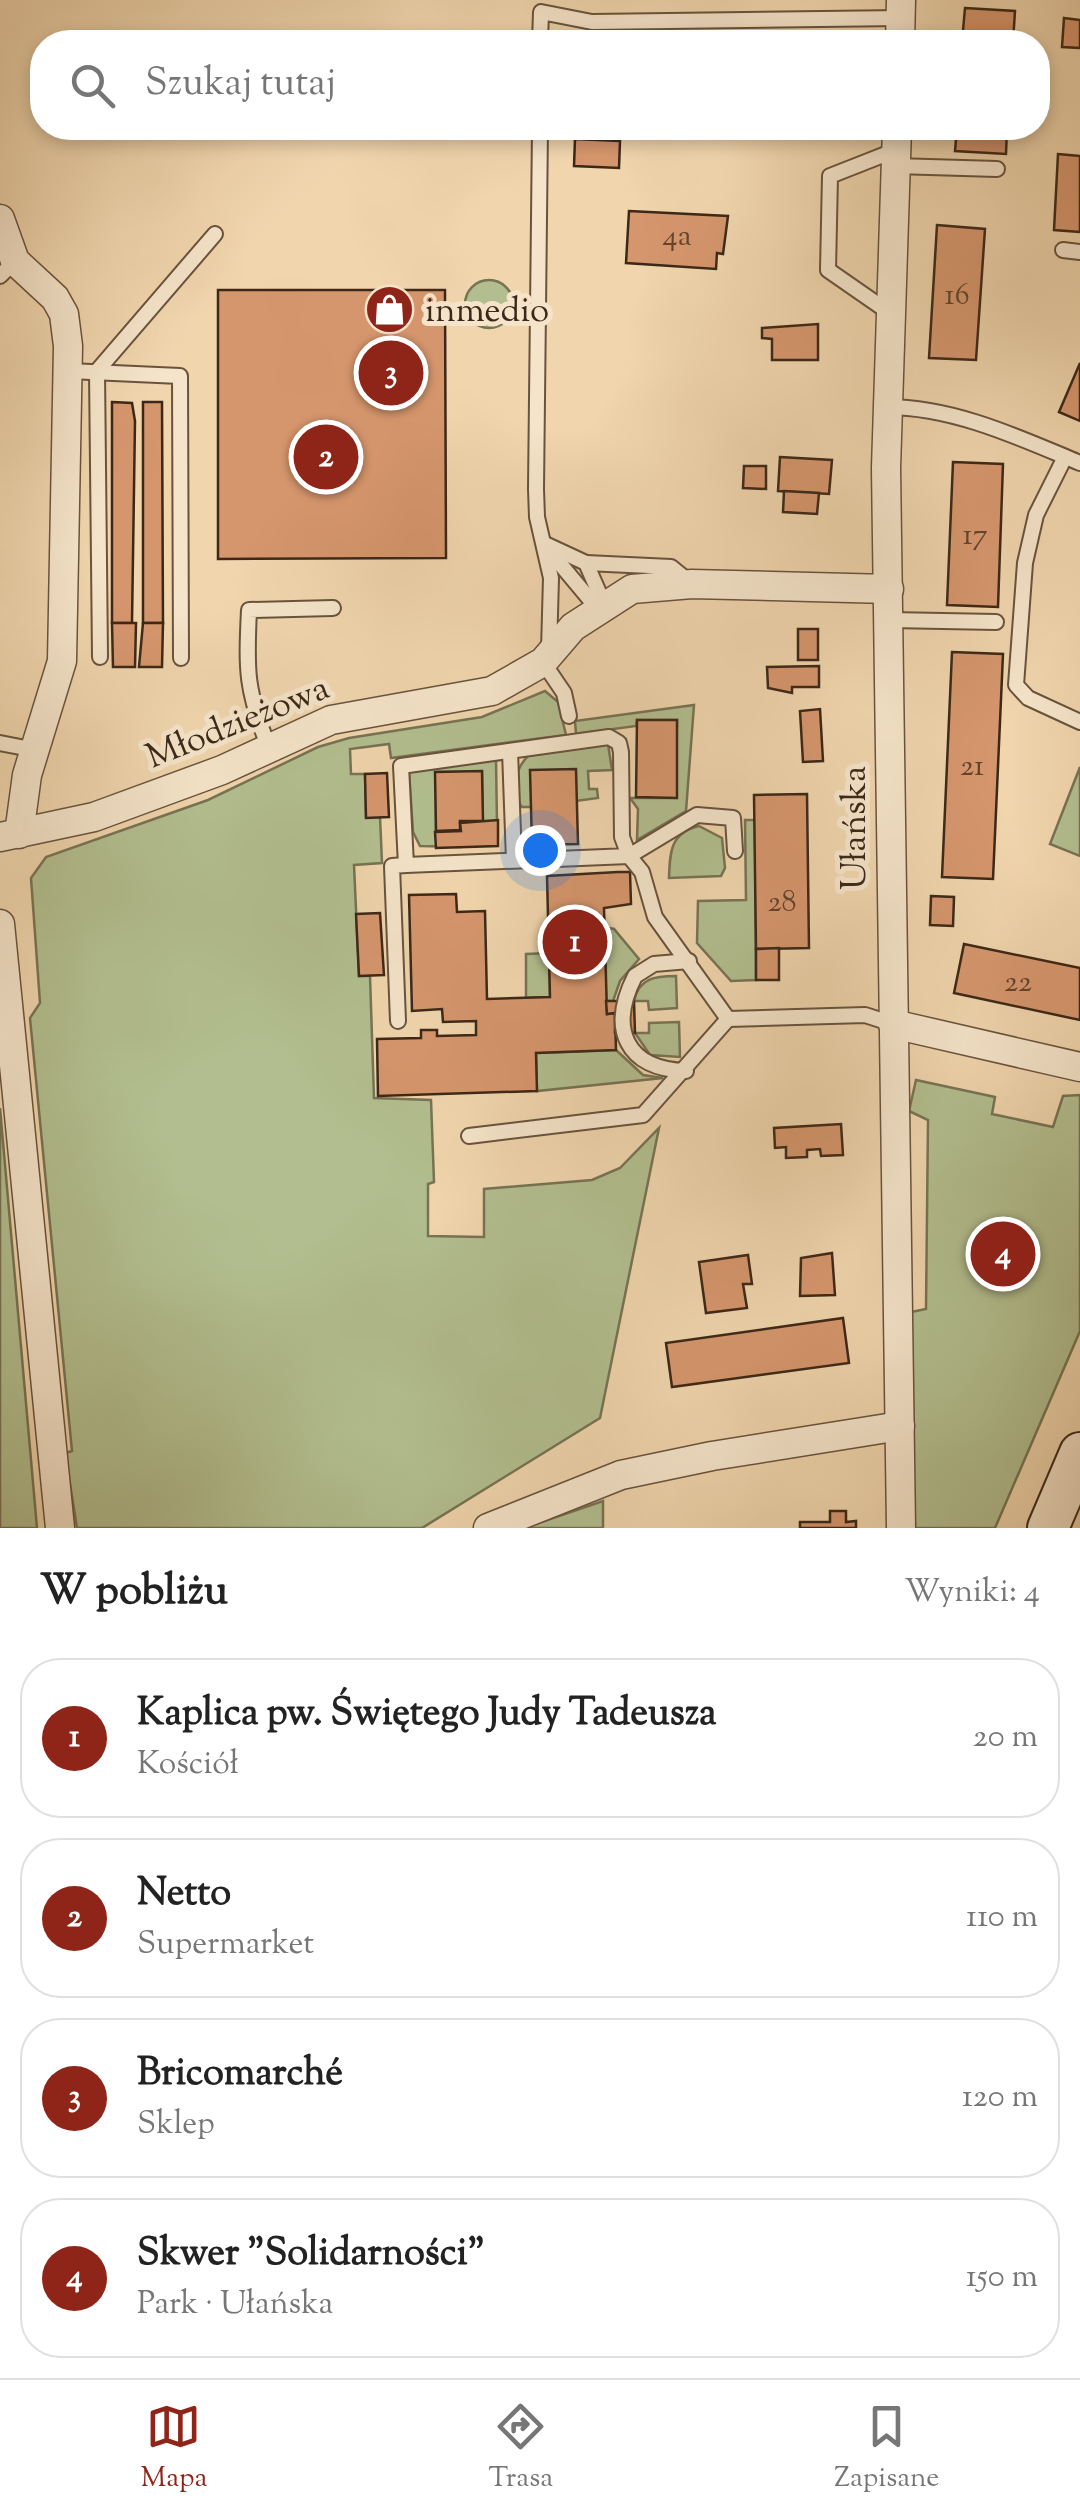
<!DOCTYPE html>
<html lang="pl">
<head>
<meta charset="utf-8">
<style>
	body { margin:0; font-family:"Sorts Mill Goudy",serif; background:#f2f2f2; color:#222 }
	.you { position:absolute; left:540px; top:850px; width:35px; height:35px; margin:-25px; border:8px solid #fff; border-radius:50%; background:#1a73e8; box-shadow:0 0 0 15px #1a73e833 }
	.badge { display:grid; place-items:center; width:65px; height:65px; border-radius:50%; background:#8f2418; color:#fff; font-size:32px; font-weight:700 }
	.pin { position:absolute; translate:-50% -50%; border:5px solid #fff; box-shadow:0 2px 10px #0006 }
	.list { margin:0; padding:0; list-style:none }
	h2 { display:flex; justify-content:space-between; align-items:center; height:130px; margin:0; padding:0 40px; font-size:42px }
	h2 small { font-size:32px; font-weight:400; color:#767676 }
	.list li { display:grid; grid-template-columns:65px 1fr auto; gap:30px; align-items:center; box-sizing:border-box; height:160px; margin:0 20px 20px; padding:0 20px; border:2px solid #e0e0e0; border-radius:40px }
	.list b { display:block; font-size:38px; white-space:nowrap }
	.list p { margin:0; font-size:32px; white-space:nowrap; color:#767676 }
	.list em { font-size:32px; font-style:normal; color:#767676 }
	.icon { flex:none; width:55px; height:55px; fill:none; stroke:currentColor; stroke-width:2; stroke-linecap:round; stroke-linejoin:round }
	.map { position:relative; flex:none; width:1080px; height:1528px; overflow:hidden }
	.search { position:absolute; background:#fff; box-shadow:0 5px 15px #0003; left:30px; right:30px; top:30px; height:110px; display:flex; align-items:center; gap:25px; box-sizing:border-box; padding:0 35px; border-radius:40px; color:#767676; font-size:38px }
	.sheet { height:850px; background:#fff }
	nav { display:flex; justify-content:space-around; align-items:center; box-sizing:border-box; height:140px; border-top:2px solid #e0e0e0; background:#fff; font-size:28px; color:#767676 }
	nav a { display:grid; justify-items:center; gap:5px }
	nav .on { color:#8f2418 }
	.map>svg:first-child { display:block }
	.green { fill:#b2be8f; stroke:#777354; stroke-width:2.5 }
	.building { fill:#d6966d; stroke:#3c2818; stroke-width:2.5 }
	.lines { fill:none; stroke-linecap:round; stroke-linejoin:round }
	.lane-casing { stroke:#69533d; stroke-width:18 }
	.street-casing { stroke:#69533d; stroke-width:31 }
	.secondary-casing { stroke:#3c2818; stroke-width:44 }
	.lane { stroke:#f5e4ca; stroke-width:14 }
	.street { stroke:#f5e4ca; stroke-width:28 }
	.secondary { stroke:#f5e4ca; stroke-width:40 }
	.labels { text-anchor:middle; stroke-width:10; stroke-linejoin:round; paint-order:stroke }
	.number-label { font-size:30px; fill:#62442d }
	.poi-label { font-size:35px; fill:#3c2818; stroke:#f5e4ca; text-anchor:start }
	.street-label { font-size:35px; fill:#3c2818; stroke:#f5e4ca }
</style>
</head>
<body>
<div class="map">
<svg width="1080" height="1528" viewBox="0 0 1080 1528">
	<rect width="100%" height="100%" fill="#f0d5ad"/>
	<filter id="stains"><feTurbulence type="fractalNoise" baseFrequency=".002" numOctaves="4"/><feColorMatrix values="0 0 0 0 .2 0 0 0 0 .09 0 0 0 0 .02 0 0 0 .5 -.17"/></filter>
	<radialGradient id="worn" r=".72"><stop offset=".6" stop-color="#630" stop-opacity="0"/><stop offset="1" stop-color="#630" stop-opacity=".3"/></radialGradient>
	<g class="green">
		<circle cx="489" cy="304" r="24"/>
		<polygon points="545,691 558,702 566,735 391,758 389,744 350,749 351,774 365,774 366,817 380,817 382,863 354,865 359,976 370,976 374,1098 431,1100 434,1182 428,1184 428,1236 484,1237 484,1189 592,1180 620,1168 659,1128 600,1418 422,1528 77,1528 65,1453 72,1451 30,1018 40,1003 31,878 46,857 208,800 318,747 349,738 482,717"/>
		<polygon points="694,705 686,811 637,840 638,809 630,798 676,798 677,720 637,720 636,726 576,734 575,721"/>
		<path d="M608 744 612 770 588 771 589 789H597L598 798 531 807H522C510 792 515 769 528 756Z"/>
		<polygon points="496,760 497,823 483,829 482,772 436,772 436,830 460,830 461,847 420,846 413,832 409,771"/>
		<polygon points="1080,767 1080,856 1050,844"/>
		<polygon points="745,820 755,820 756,980 731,981 697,943 698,901 746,900"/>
		<path d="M699 826 722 838 725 868 721 876 669 878C670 852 670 833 699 826Z"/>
		<polygon points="604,927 614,929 639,959 620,981 613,1001 606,1001"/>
		<polygon points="549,953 550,997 526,998 526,954"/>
		<path d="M676 976 677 1008 649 1010 648 1001H634C639 978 655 976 676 976Z"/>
		<polygon points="679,1022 680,1057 650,1055 635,1033 649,1033 649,1023"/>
		<polygon points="616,1050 643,1075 663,1078 537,1091 536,1053"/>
		<polygon points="916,1080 995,1097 992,1114 1053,1127 1063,1096 1080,1095 1080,1331 995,1528 914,1528 911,1312 926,1309 928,1120 909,1111"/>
		<polygon points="0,1108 37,1528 0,1528"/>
		<polygon points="603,1501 603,1528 524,1528"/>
	</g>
	<g class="building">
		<polygon points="965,8 1015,11 1013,42 962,42"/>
		<polygon points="1064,18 1080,20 1080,48 1062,47"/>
		<polygon points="957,128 1007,128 1006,154 955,151"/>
		<polygon points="575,139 620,141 619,168 574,166"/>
		<polygon points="1058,154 1080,156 1080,232 1054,230"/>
		<polygon points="629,211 728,216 723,254 717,253 716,269 626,263"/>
		<polygon points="937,225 985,229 976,360 929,358"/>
		<polygon points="218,290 445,290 446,558 218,559"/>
		<polygon points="818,324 818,360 772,360 772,339 762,338 762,328"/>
		<polygon points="1080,363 1080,421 1059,412"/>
		<polygon points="112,402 132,403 135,421 132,623 112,623"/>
		<polygon points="143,402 162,402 163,623 143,623"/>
		<polygon points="780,457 832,460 829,494 778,491"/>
		<polygon points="953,462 1003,464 998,607 947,605"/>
		<polygon points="744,466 766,466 766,489 743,488"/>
		<polygon points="784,491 819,493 817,514 783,512"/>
		<polygon points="112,623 136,623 135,667 113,667"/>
		<polygon points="143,623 163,623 162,667 139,667"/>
		<rect x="798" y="629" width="20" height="31"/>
		<polygon points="952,652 1003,654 993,879 942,877"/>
		<polygon points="819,666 819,687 792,687 792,693 768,688 767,667"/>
		<polygon points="820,709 823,761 803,762 800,711"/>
		<polygon points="637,720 677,720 677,798 636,797"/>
		<polygon points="576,769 578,844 532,845 530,770"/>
		<polygon points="482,771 483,821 460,821 460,830 436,831 435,772"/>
		<polygon points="387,773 389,817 366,818 365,774"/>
		<polygon points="807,794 809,948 756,949 754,795"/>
		<polygon points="498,820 498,846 436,848 435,832 461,831 460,823"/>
		<polygon points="618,872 630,872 631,904 604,908 607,1014 615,1013 616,1050 536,1053 537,1091 378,1096 377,1039 421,1038 421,1030 437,1030 437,1036 476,1035 476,1021 443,1022 442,1009 412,1011 409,895 456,894 457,912 485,911 487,999 550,997 547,876"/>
		<polygon points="931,896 954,897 953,926 930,925"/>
		<polygon points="380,913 384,975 359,976 356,914"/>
		<polygon points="964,944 1080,968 1080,1020 954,993"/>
		<polygon points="779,948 779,980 756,980 756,949"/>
		<polygon points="606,1001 634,1001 635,1033 615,1033 615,1013 607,1014"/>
		<polygon points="841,1124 843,1155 821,1156 820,1149 807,1150 807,1157 786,1158 786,1147 775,1148 774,1128"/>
		<polygon points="832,1253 835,1295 800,1296 801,1258"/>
		<polygon points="748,1255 752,1284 743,1284 747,1308 706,1313 699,1262"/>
		<polygon points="843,1318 849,1363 672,1387 666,1343"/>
		<polygon points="830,1511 846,1511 846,1522 856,1521 856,1528 800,1528 800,1522 830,1522"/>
	</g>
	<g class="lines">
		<defs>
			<g id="lane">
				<polyline points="540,42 541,12 592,22 901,18"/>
				<polyline points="540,128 536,489 537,517 551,578 549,650"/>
				<polyline points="895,166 997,169"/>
				<polyline points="1063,250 1080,252"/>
				<polyline points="0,276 15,261"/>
				<polyline points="890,313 828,270 830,176 896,150"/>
				<polyline points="69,371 180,376 181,658"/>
				<path d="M887 407C954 407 1020 438 1080 463"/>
				<polyline points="1065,457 1036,515 1025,563 1016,685 1028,698 1080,722"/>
				<polyline points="545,544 586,563 604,604"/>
				<polyline points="551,553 597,608"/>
				<polyline points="586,563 671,567 692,584"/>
				<polyline points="890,620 996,622"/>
				<polyline points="100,657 97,371 215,234"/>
				<polyline points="543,662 564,693 569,716"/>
				<polyline points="0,743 36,750"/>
				<path d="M269 748C246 690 246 671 249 610L333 608"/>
				<polyline points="510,751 514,860"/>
				<polyline points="735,851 733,818 697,815 629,856 622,837 621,752 619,743 609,737 401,766 406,865 629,856 642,872 655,917 728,1019 865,1015 893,1024"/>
				<polyline points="398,1021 392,866 406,865"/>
				<path d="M686 1071C626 1069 608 1029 635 976L654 964 689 961"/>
				<polyline points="469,1136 643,1115 728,1019"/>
			</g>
			<g id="street">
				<polyline points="900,42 901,0"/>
				<polyline points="897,128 886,468 901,1528"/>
				<polyline points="0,219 15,261 55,298 64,314 68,346 62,661 27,775 19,834"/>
				<polyline points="0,837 94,817 222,770 331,720 492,691 543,662 573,627 632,589 692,584 889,589"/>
				<polyline points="0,924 60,1528"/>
				<polyline points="893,1024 1080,1067"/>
				<polyline points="488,1528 621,1475 712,1456 900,1426"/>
			</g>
			<polyline id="secondary" points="1048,1528 1080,1453"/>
		</defs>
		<use href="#lane" class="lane-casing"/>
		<use href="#street" class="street-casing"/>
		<use href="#secondary" class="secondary-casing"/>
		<use href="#lane" class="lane"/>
		<use href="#street" class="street"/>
		<use href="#secondary" class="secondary"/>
	</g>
	<defs>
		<symbol id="shop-disc" viewBox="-11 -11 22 22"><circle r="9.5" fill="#8f2418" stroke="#f5e4ca"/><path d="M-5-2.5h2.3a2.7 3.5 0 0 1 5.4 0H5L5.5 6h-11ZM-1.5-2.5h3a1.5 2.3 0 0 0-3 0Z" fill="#fff"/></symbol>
	</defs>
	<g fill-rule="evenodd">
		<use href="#shop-disc" x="362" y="282" width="55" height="55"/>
	</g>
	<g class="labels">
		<g class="number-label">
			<text x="677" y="245">4a</text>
			<text x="957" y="304">16</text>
			<text x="975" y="544">17</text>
			<text x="972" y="775">21</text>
			<text x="782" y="911">28</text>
			<text x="1018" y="991">22</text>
		</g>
		<g class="poi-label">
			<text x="425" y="321">inmedio</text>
		</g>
		<g class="street-label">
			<text transform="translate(237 721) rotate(-22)" y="12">Młodzieżowa</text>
			<text transform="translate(853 828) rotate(-90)" y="12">Ułańska</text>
		</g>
	</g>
	<rect width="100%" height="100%" filter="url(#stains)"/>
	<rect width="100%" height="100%" fill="url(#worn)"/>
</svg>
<div class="you"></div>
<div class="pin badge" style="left:575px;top:942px">1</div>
<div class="pin badge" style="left:326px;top:457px">2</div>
<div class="pin badge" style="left:391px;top:373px">3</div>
<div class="pin badge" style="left:1003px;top:1254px">4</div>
<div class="search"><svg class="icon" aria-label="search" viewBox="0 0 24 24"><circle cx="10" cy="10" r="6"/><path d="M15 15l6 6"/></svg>Szukaj tutaj</div>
</div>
<section class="sheet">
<h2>W pobliżu<small>Wyniki: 4</small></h2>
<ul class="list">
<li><span class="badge">1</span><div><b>Kaplica pw. Świętego Judy Tadeusza</b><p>Kościół</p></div><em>20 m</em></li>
<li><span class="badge">2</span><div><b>Netto</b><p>Supermarket</p></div><em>110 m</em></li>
<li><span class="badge">3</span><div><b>Bricomarché</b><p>Sklep</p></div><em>120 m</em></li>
<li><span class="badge">4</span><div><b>Skwer &quot;Solidarności&quot;</b><p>Park · Ułańska</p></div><em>150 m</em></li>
</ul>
</section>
<nav>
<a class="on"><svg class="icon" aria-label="map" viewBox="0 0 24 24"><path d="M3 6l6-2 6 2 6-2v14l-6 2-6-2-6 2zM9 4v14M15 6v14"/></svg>Mapa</a>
<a><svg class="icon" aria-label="directions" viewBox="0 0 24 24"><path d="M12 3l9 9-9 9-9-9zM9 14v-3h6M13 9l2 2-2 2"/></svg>Trasa</a>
<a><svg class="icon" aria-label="saved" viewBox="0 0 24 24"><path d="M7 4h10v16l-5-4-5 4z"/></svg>Zapisane</a>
</nav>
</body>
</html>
